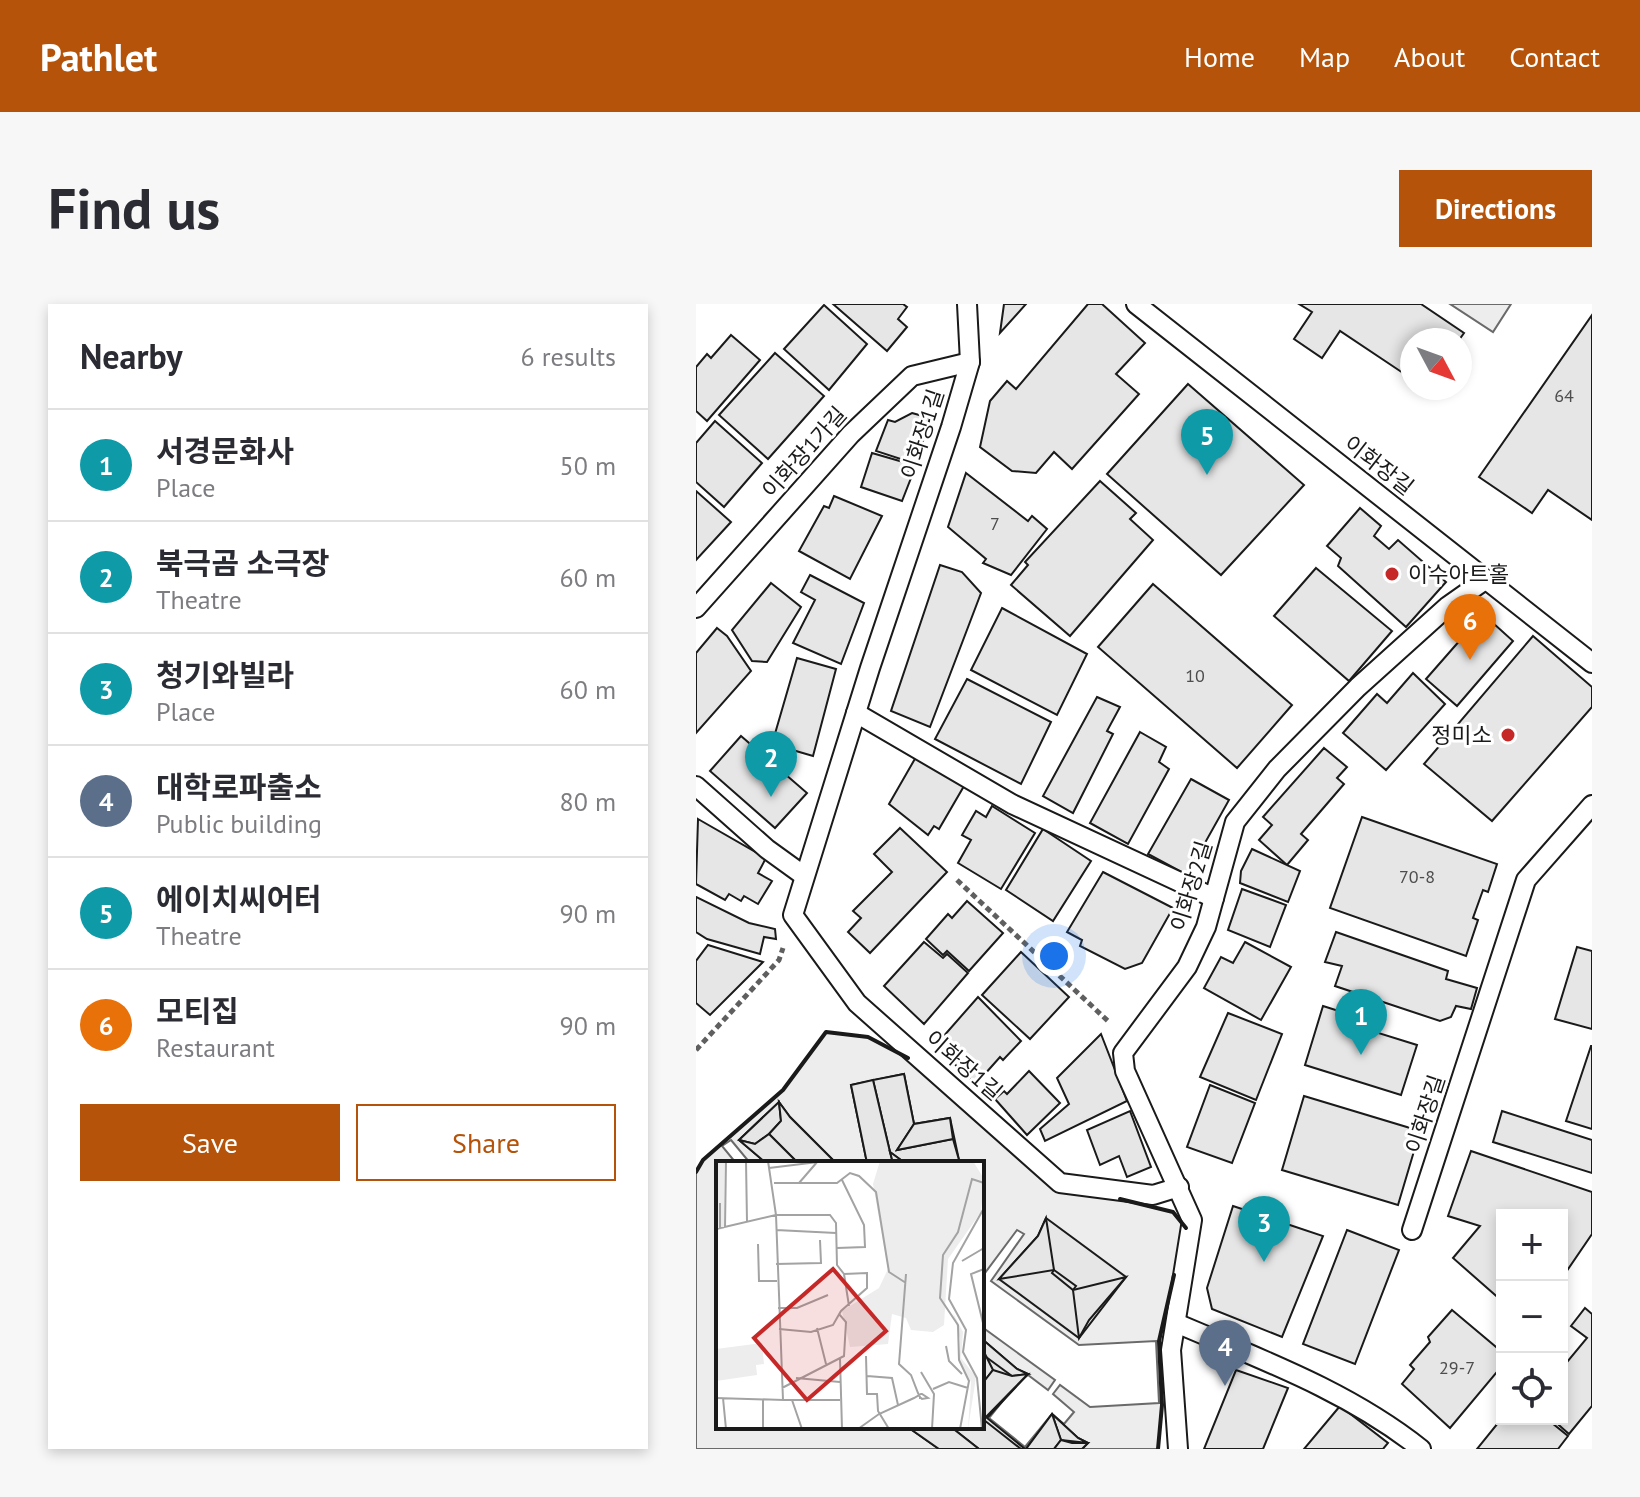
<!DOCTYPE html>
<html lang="en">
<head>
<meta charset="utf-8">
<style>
	body { margin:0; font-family:"PT Sans","Noto Sans KR",sans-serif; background:#f7f7f7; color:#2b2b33 }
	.controls { position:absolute; right:24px; bottom:24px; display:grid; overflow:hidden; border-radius:0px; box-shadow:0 4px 12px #0003 }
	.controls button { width:72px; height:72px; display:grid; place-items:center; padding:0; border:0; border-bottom:2px solid #e1e1e2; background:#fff; color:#2b2b33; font:40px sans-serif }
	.compass { position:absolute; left:704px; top:24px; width:72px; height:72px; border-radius:50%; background:#fff; box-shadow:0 4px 12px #0003; rotate:131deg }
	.you { position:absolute; left:358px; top:652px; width:28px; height:28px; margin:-20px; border:6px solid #fff; border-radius:50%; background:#1a73e8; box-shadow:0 0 0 12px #1a73e833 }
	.badge { display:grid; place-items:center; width:52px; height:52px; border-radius:50%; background:#b45309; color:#fff; font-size:26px; font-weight:700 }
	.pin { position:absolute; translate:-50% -66px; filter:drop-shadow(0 2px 4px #0008) }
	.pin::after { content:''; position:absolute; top:42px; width:28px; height:24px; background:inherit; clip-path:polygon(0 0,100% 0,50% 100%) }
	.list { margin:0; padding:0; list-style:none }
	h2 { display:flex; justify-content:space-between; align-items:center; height:104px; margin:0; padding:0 32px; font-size:34px }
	h2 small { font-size:26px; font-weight:400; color:#7c7c81 }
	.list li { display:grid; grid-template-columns:52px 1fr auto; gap:24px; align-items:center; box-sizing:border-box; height:112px; padding:0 32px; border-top:2px solid #e1e1e2 }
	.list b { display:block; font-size:30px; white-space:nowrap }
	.list p { margin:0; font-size:26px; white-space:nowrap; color:#7c7c81 }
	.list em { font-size:26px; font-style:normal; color:#7c7c81 }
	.actions { display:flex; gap:16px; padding:24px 32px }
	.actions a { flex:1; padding:18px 0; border:2px solid #b45309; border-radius:0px; text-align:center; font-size:28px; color:#b45309 }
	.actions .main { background:#b45309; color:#fff }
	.icon { flex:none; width:44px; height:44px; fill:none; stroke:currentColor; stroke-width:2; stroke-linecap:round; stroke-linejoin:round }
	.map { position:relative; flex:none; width:896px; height:1145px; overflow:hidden; border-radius:0px }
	header { display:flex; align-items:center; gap:48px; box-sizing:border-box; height:112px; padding:0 40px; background:#b45309; color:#fff }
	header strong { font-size:38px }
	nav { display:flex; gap:44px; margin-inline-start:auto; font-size:28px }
	.intro { display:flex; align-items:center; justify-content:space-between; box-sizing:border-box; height:192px; padding:0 48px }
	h1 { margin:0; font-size:56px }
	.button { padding:20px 36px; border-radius:0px; background:#b45309; color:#fff; font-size:28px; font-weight:700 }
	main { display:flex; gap:48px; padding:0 48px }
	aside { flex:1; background:#fff; border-radius:0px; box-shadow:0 4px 12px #0003 }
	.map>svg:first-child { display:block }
	.built { fill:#ededed; stroke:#6a6a6a; stroke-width:2; fill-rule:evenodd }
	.building { fill:#e6e6e6; stroke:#1a1a1a; stroke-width:2 }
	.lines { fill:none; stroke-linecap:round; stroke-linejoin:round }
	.service-casing { stroke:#1a1a1a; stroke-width:22 }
	.path { stroke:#5f5f5f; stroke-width:5; stroke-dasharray:6 4; stroke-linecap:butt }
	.service { stroke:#fff; stroke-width:18 }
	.wall { stroke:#1a1a1a; stroke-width:4 }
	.poi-dot { fill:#c62828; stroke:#fff; stroke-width:3 }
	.labels { text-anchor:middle; stroke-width:6; stroke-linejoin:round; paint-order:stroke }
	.number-label { font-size:18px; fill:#4d4d4d }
	.street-label { font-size:22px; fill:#1a1a1a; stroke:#fff }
	.poi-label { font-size:22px; fill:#1a1a1a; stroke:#fff; text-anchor:start }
	.inset-road { fill:none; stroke:#a3a3a3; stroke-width:2 }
	.view { fill:#c62828; fill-opacity:0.15; stroke:#c62828; stroke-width:4 }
	.inset-edge { fill:none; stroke:#1a1a1a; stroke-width:4 }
</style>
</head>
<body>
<header>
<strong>Pathlet</strong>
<nav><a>Home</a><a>Map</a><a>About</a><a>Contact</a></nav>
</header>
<div class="intro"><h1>Find us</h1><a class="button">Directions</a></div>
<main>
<aside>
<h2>Nearby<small>6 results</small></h2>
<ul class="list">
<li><span class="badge" style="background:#0f9aa8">1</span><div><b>서경문화사</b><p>Place</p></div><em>50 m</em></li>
<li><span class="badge" style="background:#0f9aa8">2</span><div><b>북극곰 소극장</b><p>Theatre</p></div><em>60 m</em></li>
<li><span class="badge" style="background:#0f9aa8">3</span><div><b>청기와빌라</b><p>Place</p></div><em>60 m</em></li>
<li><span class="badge" style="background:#5c6f8a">4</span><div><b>대학로파출소</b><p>Public building</p></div><em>80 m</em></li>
<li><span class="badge" style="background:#0f9aa8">5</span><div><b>에이치씨어터</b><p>Theatre</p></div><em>90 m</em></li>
<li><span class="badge" style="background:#e8710a">6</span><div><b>모티집</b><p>Restaurant</p></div><em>90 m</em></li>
</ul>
<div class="actions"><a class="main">Save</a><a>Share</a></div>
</aside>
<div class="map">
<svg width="896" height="1145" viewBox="0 0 896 1145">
	<rect width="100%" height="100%" fill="#fff"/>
	<g class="built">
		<polygon points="754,0 815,0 797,28"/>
		<path d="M130 728 172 733 212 754 360 881 477 908 490 924 463 1037 466 1101 462 1145H0V868L7 856 87 786ZM35 836 54 859H286V973L321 926 328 930 295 977 383 1041 460 1037 463 1099 394 1103 364 1081 357 1090 378 1108 368 1120 356 1110 329 1143 293 1114 322 1078 332 1071 352 1086 359 1076 286 1023V1123H22V859H40L26 842Z"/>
	</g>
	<g class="building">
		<polygon points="137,0 207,0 211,3 202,15 211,23 191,47"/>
		<polygon points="308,0 330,0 304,29"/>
		<polygon points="392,0 406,0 449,39 420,70 443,90 376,165 358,148 340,169 316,167 284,143 294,97 311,77 320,85"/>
		<polygon points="603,0 725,0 768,29 763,36 716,36 716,75 644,27 626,54 598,35 616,8"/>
		<polygon points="128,1 171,40 133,86 88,45"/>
		<polygon points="896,11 896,216 852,186 836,209 783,173"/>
		<polygon points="35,31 64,56 11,117 0,107 0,63 11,50 15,54"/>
		<polygon points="79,49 128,92 72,155 23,111"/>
		<polygon points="492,80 608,181 525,271 411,170"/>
		<polygon points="216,109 234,114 220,160 180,147 192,116 199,118"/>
		<polygon points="19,117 66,159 28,203 0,178 0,139"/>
		<polygon points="176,149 214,160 211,172 215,174 206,197 165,183"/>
		<polygon points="270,169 332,217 336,212 351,225 315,271 287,259 290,255 252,223"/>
		<polygon points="404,177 440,209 434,215 457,236 374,332 315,281 332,261 329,258"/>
		<polygon points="0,187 35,218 0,256"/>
		<polygon points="138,192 186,212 154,275 103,247 128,202 133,204"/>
		<polygon points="664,204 685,222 678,232 693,245 702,236 750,278 710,323 642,262 645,254 631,242"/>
		<polygon points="244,261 266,268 285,289 234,423 195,407"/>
		<polygon points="620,264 696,327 653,377 578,312"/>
		<polygon points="114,271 168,299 145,360 97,339 119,296 105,288"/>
		<polygon points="75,279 105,303 71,358 56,357 36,326"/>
		<polygon points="457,280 596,401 541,464 402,343"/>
		<polygon points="306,304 391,350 361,411 275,366"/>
		<polygon points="787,310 817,337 761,402 730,375"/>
		<polygon points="21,324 31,332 55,367 0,429 0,349"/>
		<polygon points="837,332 896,383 896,403 796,517 728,460"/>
		<polygon points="101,354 140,365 117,452 76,440"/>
		<polygon points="717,369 749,400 690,466 647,429 681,390 691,399"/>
		<polygon points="271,375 355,418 325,480 239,435"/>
		<polygon points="401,393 424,403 411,427 417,430 377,509 347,492"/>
		<polygon points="444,428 470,443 463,458 473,465 432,540 394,519"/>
		<polygon points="45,432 111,489 79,524 14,467"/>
		<polygon points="628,444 651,463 641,474 648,480 605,530 612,536 591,561 563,536 576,521 567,513"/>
		<polygon points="220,453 268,482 243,525 238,522 232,531 193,500"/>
		<polygon points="495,475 533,496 491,571 452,550"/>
		<polygon points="296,502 339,529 305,585 262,559 275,536 266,531 280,507 290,513"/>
		<polygon points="666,513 801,560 792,588 787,586 777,614 782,616 770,652 634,604"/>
		<polygon points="2,515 70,554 62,569 76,577 62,600 48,592 45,597 33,590 29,596 0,580"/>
		<polygon points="204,524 251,568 174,649 152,628 165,614 157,607 196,568 178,550"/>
		<polygon points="347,525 395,557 357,617 310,586"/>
		<polygon points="556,545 604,567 592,598 544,579 545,567"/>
		<polygon points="407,568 477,604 446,659 429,665 384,642 386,636 371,628"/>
		<polygon points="546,585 590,601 574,643 532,626"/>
		<polygon points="0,593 53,619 79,625 80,635 68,633 64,650 11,635 0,628"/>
		<polygon points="271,597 307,629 273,667 251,647 247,651 230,635 252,610 256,614"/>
		<polygon points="640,628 752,667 750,675 781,684 775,705 760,702 755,713 744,717 639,682 646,662 629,658"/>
		<polygon points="228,638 247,654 251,650 272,669 228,720 188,682"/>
		<polygon points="549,638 595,663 565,716 508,684 525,653 537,659"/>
		<polygon points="12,641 67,658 14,711 0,699 0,657"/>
		<polygon points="881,643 896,647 896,725 859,715"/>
		<polygon points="325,648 373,693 334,735 286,691"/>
		<polygon points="282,693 325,737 307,756 304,753 280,780 239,742"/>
		<polygon points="627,702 668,715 679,728 721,741 705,791 609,761"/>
		<polygon points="532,709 586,730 560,796 504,773"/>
		<polygon points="405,730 431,797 349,837 344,825 373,800 361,774"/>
		<polygon points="895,742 896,742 896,825 870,817"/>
		<polygon points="333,767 364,799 331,831 299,795 308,787 311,790"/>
		<polygon points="208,770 218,820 254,814 263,856 171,859 155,781"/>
		<polygon points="208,770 218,820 201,846 257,835 263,856 209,859 194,848 177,776"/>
		<polygon points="177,776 194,848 197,859 171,859 155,781"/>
		<polygon points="514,781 559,799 536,859 491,843"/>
		<polygon points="608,792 724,827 702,901 586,866"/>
		<polygon points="83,798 94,813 140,859 70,859 43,836"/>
		<polygon points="83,798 85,817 73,830 59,840 43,836"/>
		<polygon points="83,798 94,813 140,859 102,859 73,830 85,817"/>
		<polygon points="434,807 455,863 431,873 423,852 404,861 391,826"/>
		<polygon points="806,807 896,836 896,869 797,838"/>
		<polygon points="254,814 257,835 201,846 218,820"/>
		<polygon points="73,830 102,859 70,859 43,836 59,840"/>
		<polygon points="775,847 896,888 896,930 866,974 866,911 806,911 806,997 757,954 784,922 752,912"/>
		<polygon points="194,848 209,859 197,859"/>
		<polygon points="537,902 627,932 586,1033 516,1005 511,984"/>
		<polygon points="350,914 430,973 383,1034 303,975 342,932"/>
		<polygon points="350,914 358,966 303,975 342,932"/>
		<polygon points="651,926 703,946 659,1060 607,1040"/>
		<polygon points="358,966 380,982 377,986 356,969"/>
		<polygon points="430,973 393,1016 383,1034 377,986"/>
		<polygon points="889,1004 896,1010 896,1102 873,1130 856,1115 866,1115 866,1064 891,1034 875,1022"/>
		<polygon points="756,1006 806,1048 806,1062 754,1124 706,1080 718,1065 714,1061 734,1038 732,1033"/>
		<polygon points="286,1035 321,1065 332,1070 291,1114 329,1145 243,1145 213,1124 286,1123"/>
		<polygon points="286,1035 321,1065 332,1070 316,1072 286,1050"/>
		<polygon points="286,1044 297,1066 286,1080"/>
		<polygon points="297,1066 316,1072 332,1070 286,1117 286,1080"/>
		<polygon points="540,1066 592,1084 567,1145 508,1145"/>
		<polygon points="644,1102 692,1139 687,1145 608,1145"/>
		<polygon points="356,1110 382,1134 392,1139 386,1145 330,1145"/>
		<polygon points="356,1110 382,1134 392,1139 365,1136"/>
		<polygon points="356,1110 365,1136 358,1145 330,1145"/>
		<polygon points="806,1114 851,1115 872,1132 862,1145 781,1145"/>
		<polygon points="288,1116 325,1145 283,1145 255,1123 286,1123"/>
		<polygon points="255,1123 283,1145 243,1145 213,1124"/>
		<polygon points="365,1136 376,1139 392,1139 386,1145 358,1145"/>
	</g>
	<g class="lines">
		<defs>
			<g id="service">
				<polyline points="271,0 274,58 255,123 174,364 97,611 161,699 364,879 457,891 483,883"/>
				<polyline points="440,0 896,359"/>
				<polyline points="0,304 155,130 216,72 274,58"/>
				<polyline points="160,409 316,500 518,594"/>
				<polyline points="0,482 71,545 107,571"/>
				<polyline points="716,926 830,576 896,501"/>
				<path d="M480 1019C564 1055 652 1087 725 1145"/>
				<polyline points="482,1145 475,1046 496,916 429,767 427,749 491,663 510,623 539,518 581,465 662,383 752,302 789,276"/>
			</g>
		</defs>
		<use href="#service" class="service-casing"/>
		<g class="path">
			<polyline points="261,576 413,718"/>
			<polyline points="0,746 83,656 87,644"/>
		</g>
		<use href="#service" class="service"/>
		<g class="wall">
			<polyline points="0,868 7,856 87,786 130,728 172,733 212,754"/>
			<polyline points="424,895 477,908 490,924"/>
			<polyline points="462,1145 466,1101 463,1037 478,971"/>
		</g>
	</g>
	<g class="poi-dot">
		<circle cx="696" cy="270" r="8"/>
		<circle cx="812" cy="431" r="8"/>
	</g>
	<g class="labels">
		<g class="number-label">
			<text x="868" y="98">64</text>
			<text x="299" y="226">7</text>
			<text x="499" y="378">10</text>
			<text x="721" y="579">70-8</text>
			<text x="761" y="1070">29-7</text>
		</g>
		<g class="street-label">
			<text transform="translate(226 130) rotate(-72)" y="8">이화장1길</text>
			<text transform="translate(108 148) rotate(-48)" y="8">이화장1가길</text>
			<text transform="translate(683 161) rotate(38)" y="8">이화장길</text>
			<text transform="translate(495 582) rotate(-73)" y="8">이화장2길</text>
			<text transform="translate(268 761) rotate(41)" y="8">이화장1길</text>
			<text transform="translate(729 810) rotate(-72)" y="8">이화장길</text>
		</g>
		<g class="poi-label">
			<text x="712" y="278">이수아트홀</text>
			<text x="796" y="439" text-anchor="end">정미소</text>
		</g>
	</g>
	<g transform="translate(20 857)">
		<rect width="268" height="268" fill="#fff"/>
		<path d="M0 0H9L8 68 0 69ZM164 0H257L268 18 265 51 232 98 228 164 217 171 195 169 190 157 176 153 172 183 134 186 126 150 163 127 172 108 157 23ZM237 152 247 171 245 197 260 216 252 268 255 221 243 199 244 178ZM46 182 48 203 40 204 41 214 0 220V188Z" fill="#ededed"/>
		<path class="inset-road" d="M30 0 31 61M53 7 102 1M58 22H121L134 12 143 15 160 31 173 111 190 122M83 22 102 0M9 66 10 0M4 67V42M0 68 60 54 52 0M60 69 120 72M42 83 43 120H61M121 87 149 86 148 64 126 19M246 100 268 87M60 103 105 102 104 79M268 108 255 113 268 166M128 113 133 145M62 147H81L112 134M101 167 110 203M63 168 95 171 117 164 125 150 151 127V112L128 113M230 185 233 200 246 213M150 195 151 233H161L162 250 173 268M124 198 126 268M205 211 218 233 216 268M151 215 176 217 182 244M80 217 124 221M66 227 128 195 130 161 123 153M217 228 233 221 252 227M0 237 67 239 60 54H114L120 62 121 104 128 113M7 237 10 268M47 239V268M67 239H124M76 239 86 268M142 268 163 253 198 237 205 233H206L212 237 206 238 205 237H204V236L202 232 195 214 183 203 190 113M244 268 253 220 243 199 242 164 224 137 227 94 242 71 256 18 268 22M266 268 261 217 247 191 250 169 233 138 237 102 268 47"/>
		<path class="view" d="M117 108 170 170 91 239 38 177Z"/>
		<rect width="268" height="268" class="inset-edge"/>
	</g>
</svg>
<div class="controls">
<button>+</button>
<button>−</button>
<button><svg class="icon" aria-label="locate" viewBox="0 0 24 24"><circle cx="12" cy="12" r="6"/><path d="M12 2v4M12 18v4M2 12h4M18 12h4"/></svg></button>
</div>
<svg class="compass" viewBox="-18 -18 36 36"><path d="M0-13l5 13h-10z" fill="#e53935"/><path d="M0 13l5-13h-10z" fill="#7c7c81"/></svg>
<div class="you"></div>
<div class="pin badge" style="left:665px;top:751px;background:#0f9aa8">1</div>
<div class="pin badge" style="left:75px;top:493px;background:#0f9aa8">2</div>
<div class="pin badge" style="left:568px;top:958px;background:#0f9aa8">3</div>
<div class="pin badge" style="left:529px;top:1082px;background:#5c6f8a">4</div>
<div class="pin badge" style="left:511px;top:171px;background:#0f9aa8">5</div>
<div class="pin badge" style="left:774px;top:356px;background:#e8710a">6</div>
</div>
</main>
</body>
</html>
